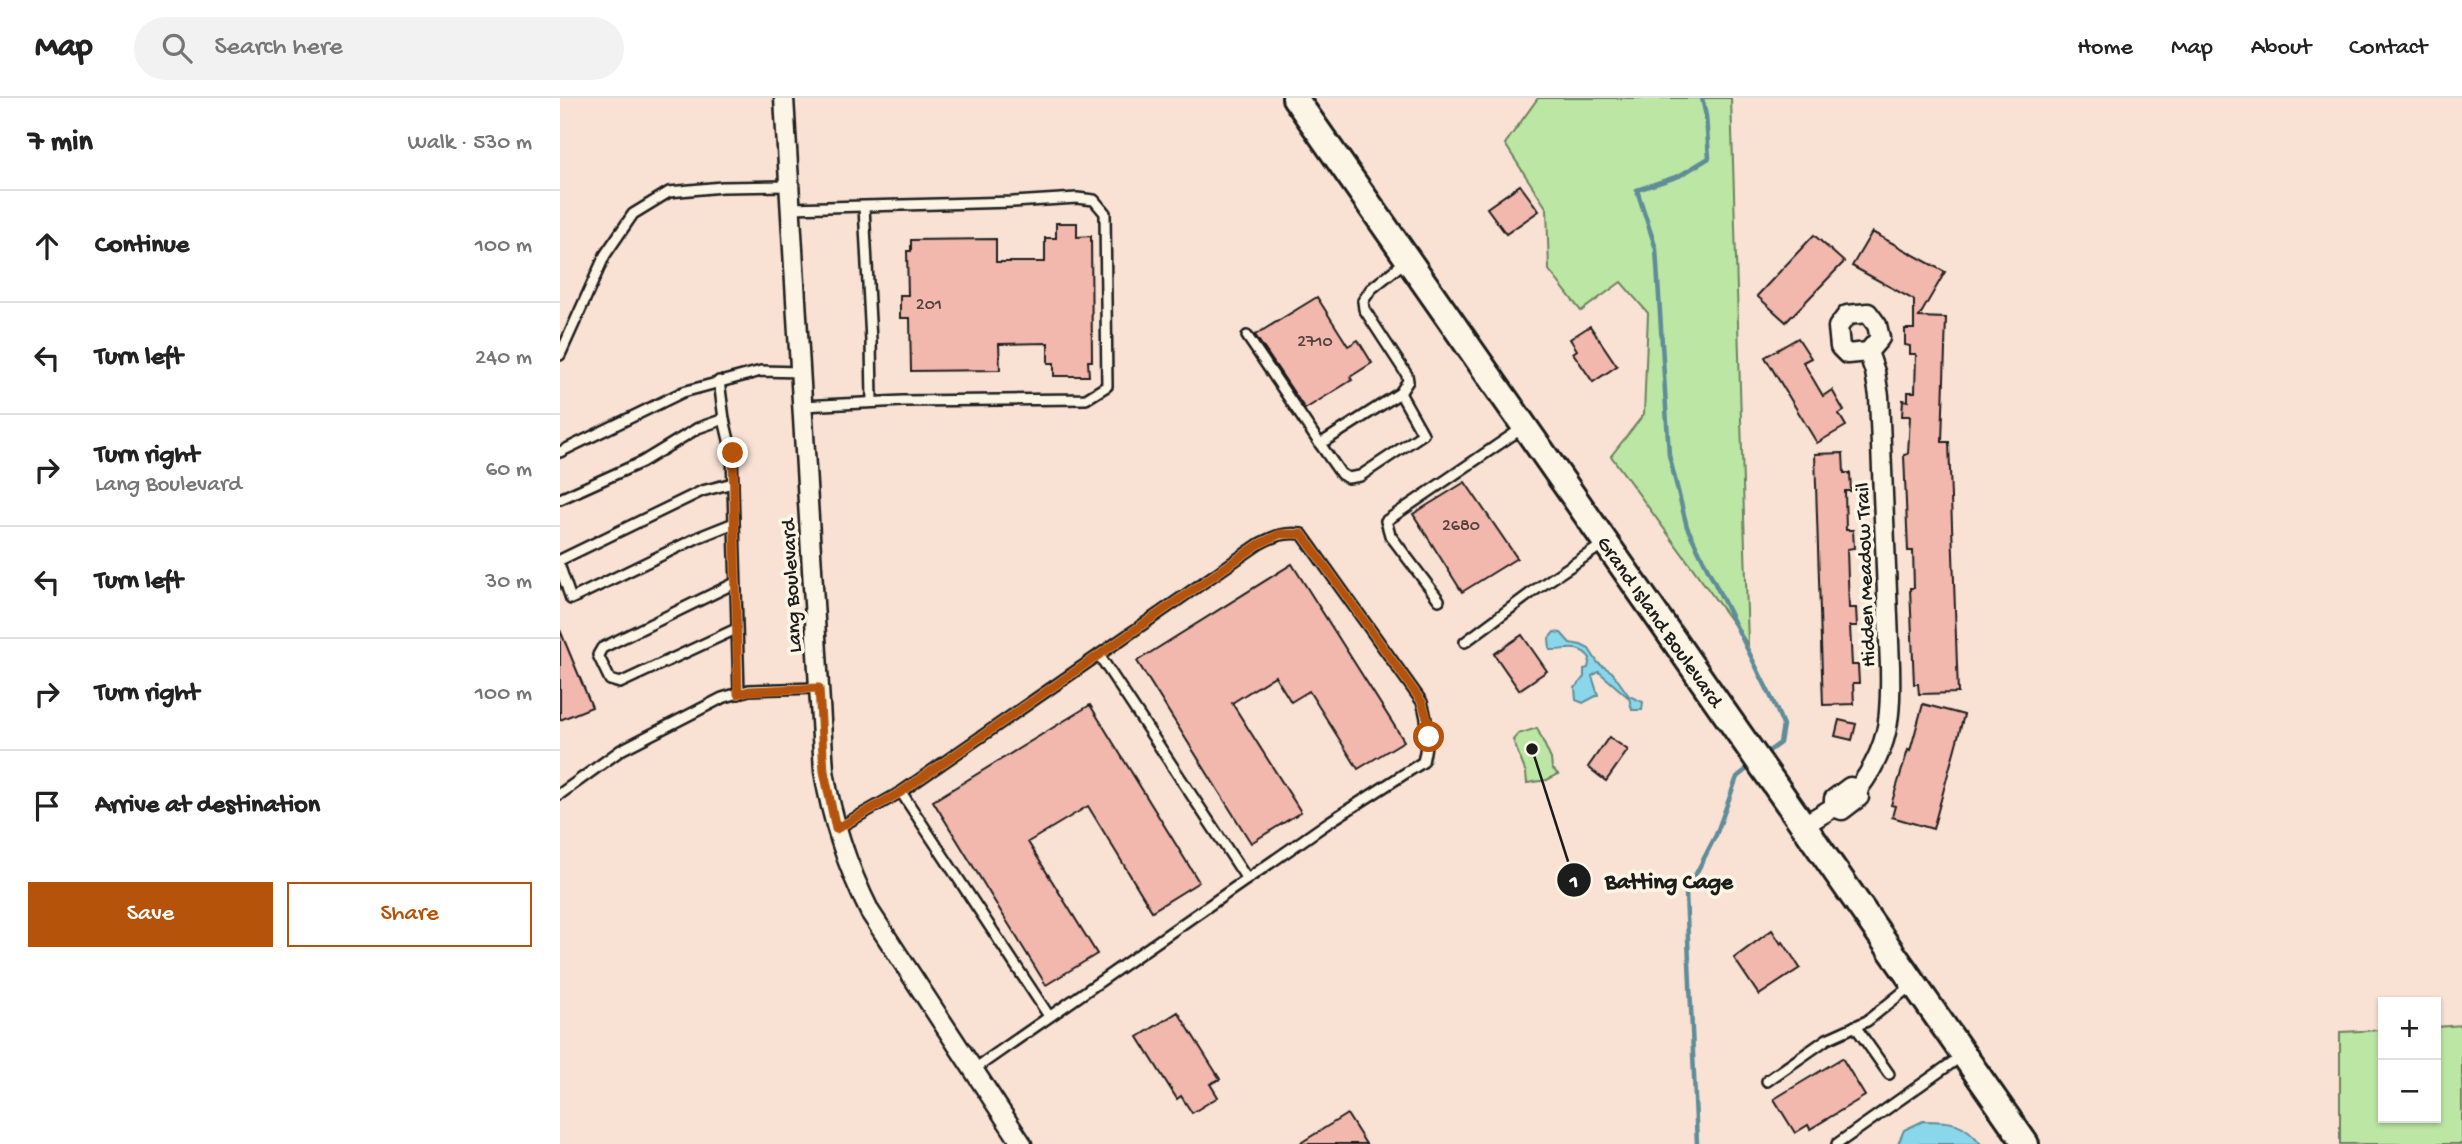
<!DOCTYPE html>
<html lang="en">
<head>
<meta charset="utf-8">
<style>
	body { margin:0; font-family:"Gochi Hand",sans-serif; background:#f2f2f2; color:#222 }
	.controls { position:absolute; right:21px; bottom:21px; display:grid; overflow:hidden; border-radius:0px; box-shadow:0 2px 5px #0004 }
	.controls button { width:63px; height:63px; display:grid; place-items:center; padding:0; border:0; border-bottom:2px solid #e0e0e0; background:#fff; color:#222; font:35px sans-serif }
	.stop { position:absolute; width:21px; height:21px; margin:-16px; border:5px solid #b45309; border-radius:50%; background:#fff }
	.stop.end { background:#b45309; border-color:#fff; box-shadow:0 2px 7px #0008 }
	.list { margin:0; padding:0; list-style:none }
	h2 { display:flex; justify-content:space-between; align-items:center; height:91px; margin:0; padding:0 28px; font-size:30px }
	h2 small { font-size:23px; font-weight:400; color:#767676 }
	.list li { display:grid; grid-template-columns:46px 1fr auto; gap:21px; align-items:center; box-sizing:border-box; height:112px; padding:0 28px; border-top:2px solid #e0e0e0 }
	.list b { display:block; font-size:26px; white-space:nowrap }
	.list p { margin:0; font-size:23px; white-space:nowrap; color:#767676 }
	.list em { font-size:23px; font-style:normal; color:#767676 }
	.actions { display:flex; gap:14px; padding:21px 28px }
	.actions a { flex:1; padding:16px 0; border:2px solid #b45309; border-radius:0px; text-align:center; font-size:24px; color:#b45309 }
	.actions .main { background:#b45309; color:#fff }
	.icon { flex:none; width:38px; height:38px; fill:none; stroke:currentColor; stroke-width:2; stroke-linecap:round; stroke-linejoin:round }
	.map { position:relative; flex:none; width:1902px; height:1046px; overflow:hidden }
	header { display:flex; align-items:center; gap:42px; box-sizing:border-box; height:98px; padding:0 35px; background:#fff; border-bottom:2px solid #e0e0e0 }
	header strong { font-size:33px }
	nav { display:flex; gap:38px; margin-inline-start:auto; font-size:24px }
	.search { width:490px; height:63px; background:#f2f2f2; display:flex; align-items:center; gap:18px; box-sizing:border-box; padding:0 24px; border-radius:38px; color:#767676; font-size:26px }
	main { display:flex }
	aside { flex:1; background:#fff }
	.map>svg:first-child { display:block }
	.green { fill:#bbe6a3; stroke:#6c8160; stroke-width:2 }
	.water { fill:#8ad6ea; stroke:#5e8c98; stroke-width:2 }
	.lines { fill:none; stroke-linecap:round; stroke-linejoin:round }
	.stream { stroke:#5e8c98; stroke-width:4.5 }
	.building { fill:#f2b7ad; stroke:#1c1c1c; stroke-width:2 }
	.lane-casing { stroke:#1c1c1c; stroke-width:14 }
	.street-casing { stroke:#1c1c1c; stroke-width:23 }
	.secondary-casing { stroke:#1c1c1c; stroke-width:30 }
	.lane { stroke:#fcf5e5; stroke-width:9 }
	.street { stroke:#fcf5e5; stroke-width:18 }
	.secondary { stroke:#fcf5e5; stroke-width:24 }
	.route { stroke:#b45309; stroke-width:9 }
	.labels { text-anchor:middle; stroke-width:7; stroke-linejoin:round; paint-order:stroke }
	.number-label { font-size:18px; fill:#524340 }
	.street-label { font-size:21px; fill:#1c1c1c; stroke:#fcf5e5 }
	.leader { fill:none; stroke:#1c1c1c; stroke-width:2.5 }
	.callout-dot { fill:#1c1c1c; stroke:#fcf5e5; stroke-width:2.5 }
	.mark-label { font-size:21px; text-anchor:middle; font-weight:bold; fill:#fff }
	.callout-label { font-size:23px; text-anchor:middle; font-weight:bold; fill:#1c1c1c; stroke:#fcf5e5; stroke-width:7; stroke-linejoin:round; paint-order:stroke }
</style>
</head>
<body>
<header>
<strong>Map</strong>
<div class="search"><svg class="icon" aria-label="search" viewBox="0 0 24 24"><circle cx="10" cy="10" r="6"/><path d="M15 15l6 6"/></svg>Search here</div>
<nav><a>Home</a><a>Map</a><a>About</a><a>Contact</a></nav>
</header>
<main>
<aside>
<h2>7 min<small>Walk · 530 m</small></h2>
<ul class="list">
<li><svg class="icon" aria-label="ahead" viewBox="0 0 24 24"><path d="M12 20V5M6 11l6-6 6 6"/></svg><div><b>Continue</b></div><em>100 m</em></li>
<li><svg class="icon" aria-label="left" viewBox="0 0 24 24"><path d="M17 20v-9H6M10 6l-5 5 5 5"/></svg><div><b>Turn left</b></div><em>240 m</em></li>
<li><svg class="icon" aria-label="right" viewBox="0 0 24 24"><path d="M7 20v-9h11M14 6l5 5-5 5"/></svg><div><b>Turn right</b><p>Lang Boulevard</p></div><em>60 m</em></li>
<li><svg class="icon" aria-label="left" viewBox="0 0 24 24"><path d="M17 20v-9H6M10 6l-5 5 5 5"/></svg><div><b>Turn left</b></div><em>30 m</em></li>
<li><svg class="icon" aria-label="right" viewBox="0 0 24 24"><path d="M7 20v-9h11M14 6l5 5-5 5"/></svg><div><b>Turn right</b></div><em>100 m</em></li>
<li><svg class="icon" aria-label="arrive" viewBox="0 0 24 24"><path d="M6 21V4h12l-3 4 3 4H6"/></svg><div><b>Arrive at destination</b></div></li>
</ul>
<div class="actions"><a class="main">Save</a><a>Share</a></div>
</aside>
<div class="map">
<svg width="1902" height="1046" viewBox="0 0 1902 1046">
	<rect width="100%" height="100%" fill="#f9e2d4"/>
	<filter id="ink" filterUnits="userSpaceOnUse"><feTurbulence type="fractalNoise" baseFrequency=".0143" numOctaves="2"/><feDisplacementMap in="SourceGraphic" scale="14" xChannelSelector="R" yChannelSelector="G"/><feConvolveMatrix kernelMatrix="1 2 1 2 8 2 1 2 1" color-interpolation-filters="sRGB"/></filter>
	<g filter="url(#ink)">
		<g class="green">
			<polygon points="978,0 1171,0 1188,546 1051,358 1084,316 1088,215 1061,184 1021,213 989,172 987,111 945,46"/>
			<polygon points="977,630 991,661 992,670 998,676 987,682 967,685 966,675 953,642 958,636"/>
			<polygon points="1902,927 1902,1046 1780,1046 1780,934 1823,932 1823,1020 1876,1020 1876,929"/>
		</g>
		<g class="water">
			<path d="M994 534 1001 535 1010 545 1021 547 1029 551 1038 565 1052 574 1069 598 1083 604 1082 612H1072L1069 600 1039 574 1032 578 1038 597 1023 605 1016 602 1015 590 1024 579V571L1028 570 1030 560C1018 545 1006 553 990 552L989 540Z"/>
			<path d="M1363 1023C1391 1023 1403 1023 1421 1046H1338L1344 1032Z"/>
		</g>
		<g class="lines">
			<g class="stream">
				<polyline points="1142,0 1146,18 1149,60 1119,78 1077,92 1096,151 1109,357 1127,429 1213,603 1223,627 1220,645 1209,653"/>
				<polyline points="1137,1046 1126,795 1156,737 1177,679 1188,670"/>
			</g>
		</g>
		<g class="building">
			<polygon points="960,87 979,113 946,136 927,110"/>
			<polygon points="496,125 517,125 517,139 531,138 532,263 528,263 529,278 494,278 494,265 488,265 488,245 439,246 440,272 351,273 350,220 340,220 340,197 348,197 347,153 351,153 351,142 436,141 436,164 485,164 485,140 496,140"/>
			<polygon points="1312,134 1385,174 1359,219 1386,220 1382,344 1389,344 1398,595 1359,596 1358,586 1354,586 1350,490 1354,490 1353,453 1348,453 1344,357 1348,356 1350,318 1342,318 1343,302 1348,303 1348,294 1355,294 1356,256 1350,256 1350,248 1345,247 1345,231 1354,231 1354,202 1292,168"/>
			<polygon points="1254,137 1284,164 1226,224 1197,198"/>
			<polygon points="757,199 788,248 798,242 812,265 790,279 792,282 745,311 695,237"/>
			<polygon points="1030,228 1057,268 1033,284 1013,255 1017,252 1010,241"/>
			<polygon points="1238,240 1251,260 1243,264 1263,298 1272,292 1284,313 1279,316 1286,328 1257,345 1205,259"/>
			<polygon points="1283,355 1284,375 1290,375 1291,393 1285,393 1286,432 1293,432 1294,450 1287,451 1289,510 1296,510 1297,528 1290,528 1292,567 1298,567 1299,585 1293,585 1294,606 1263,607 1255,356"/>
			<polygon points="905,384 957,460 902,494 853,416"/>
			<polygon points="732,466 844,643 798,671 749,593 731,604 715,578 672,605 741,714 691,745 577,563"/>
			<polygon points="0,532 32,609 0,622"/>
			<polygon points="962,537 987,573 959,592 934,556"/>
			<polygon points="1363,606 1404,617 1373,731 1332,719 1335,708 1331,707 1348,652 1350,653"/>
			<polygon points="530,607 639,784 592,813 528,708 468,744 537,856 486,887 373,703"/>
			<polygon points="1279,622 1296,626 1292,642 1275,638"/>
			<polygon points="1049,639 1068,652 1046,683 1028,669"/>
			<polygon points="1212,832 1221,846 1223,844 1240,870 1199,897 1174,860"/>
			<polygon points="618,914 660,981 650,986 658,999 632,1015 621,998 617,1001 578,939"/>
			<polygon points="1282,960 1305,998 1250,1031 1248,1027 1235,1035 1214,1001"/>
			<polygon points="787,1016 806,1046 739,1046"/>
		</g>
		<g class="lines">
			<defs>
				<g id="lane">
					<polyline points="304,109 311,243 312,304"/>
					<polyline points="230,110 453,104 517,100 534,102 545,115 547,288 526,301 343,303 242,308"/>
					<polyline points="687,238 760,346 840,295 848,283 847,277 804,211 803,203 811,191 847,162"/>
					<polyline points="0,257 45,157 73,116 109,94 162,89 229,88"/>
					<polyline points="164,321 172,355 179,596"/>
					<polyline points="760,346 781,376 788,380 800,378 863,336 840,295"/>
					<polyline points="0,354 123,294 201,273 240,274"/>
					<polyline points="0,401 82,364 138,330 164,321 159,283"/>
					<polyline points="0,462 142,393 173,385"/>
					<polyline points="0,469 11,501 139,439 174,425"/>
					<polyline points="175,485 42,550 38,557 50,582 60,585 176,531"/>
					<polyline points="879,502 830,437 826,423 964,329"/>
					<polyline points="905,544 975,492 1045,445"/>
					<polyline points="539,557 687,781"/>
					<path d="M341 694 699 446C714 438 724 434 742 436L862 604C869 626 868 641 863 664L769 724 413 972"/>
					<polyline points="0,696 61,652 162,600 189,592 259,590"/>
					<polyline points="276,731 341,694 489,918"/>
					<polyline points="1295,928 1329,976"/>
					<polyline points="1207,983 1267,941 1307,923 1353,886"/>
					<polyline points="1277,1046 1403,957"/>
				</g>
				<g id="street">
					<path d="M224 0 264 673C272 724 287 768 310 814L462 1046"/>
					<path d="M1298 691C1330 649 1331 618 1330 568L1319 298 1315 274 1308 254 1287 256 1280 249 1278 229 1287 217 1308 215 1317 227 1320 240 1308 254"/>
					<polyline points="1244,727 1274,709 1282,712 1299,699 1298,691 1290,689 1274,701 1274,709"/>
				</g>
				<polyline id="secondary" points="735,0 1466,1046"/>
			</defs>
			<use href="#lane" class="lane-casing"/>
			<use href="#street" class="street-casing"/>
			<use href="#secondary" class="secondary-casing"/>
			<use href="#lane" class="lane"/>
			<use href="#street" class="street"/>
			<use href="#secondary" class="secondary"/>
		</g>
	</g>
	<g class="lines" filter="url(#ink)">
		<polyline class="route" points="173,355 178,596 189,593 259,590 264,673 276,731 341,694 699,446 720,436 742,436 862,604 868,623 869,639"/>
	</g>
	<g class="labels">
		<g class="number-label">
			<text x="369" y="211">201</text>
			<text x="755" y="248">2710</text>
			<text x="901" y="432">2680</text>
		</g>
		<g class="street-label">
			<text transform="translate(1304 477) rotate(-92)" y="7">Hidden Meadow Trail</text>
			<text transform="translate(230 488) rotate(-93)" y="7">Lang Boulevard</text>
			<text transform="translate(1101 523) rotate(55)" y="7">Grand Island Boulevard</text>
		</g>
	</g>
	<path class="leader" d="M972 651L1014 782"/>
	<g class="callout-dot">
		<circle cx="972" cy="651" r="7"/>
		<circle cx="1014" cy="782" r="18"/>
	</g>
	<g class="mark-label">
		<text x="1014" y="789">1</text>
	</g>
	<g class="callout-label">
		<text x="1109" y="790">Batting Cage</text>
	</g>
</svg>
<div class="controls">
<button>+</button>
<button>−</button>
</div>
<div class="stop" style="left:869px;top:639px"></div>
<div class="stop end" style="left:173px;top:355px"></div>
</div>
</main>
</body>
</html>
